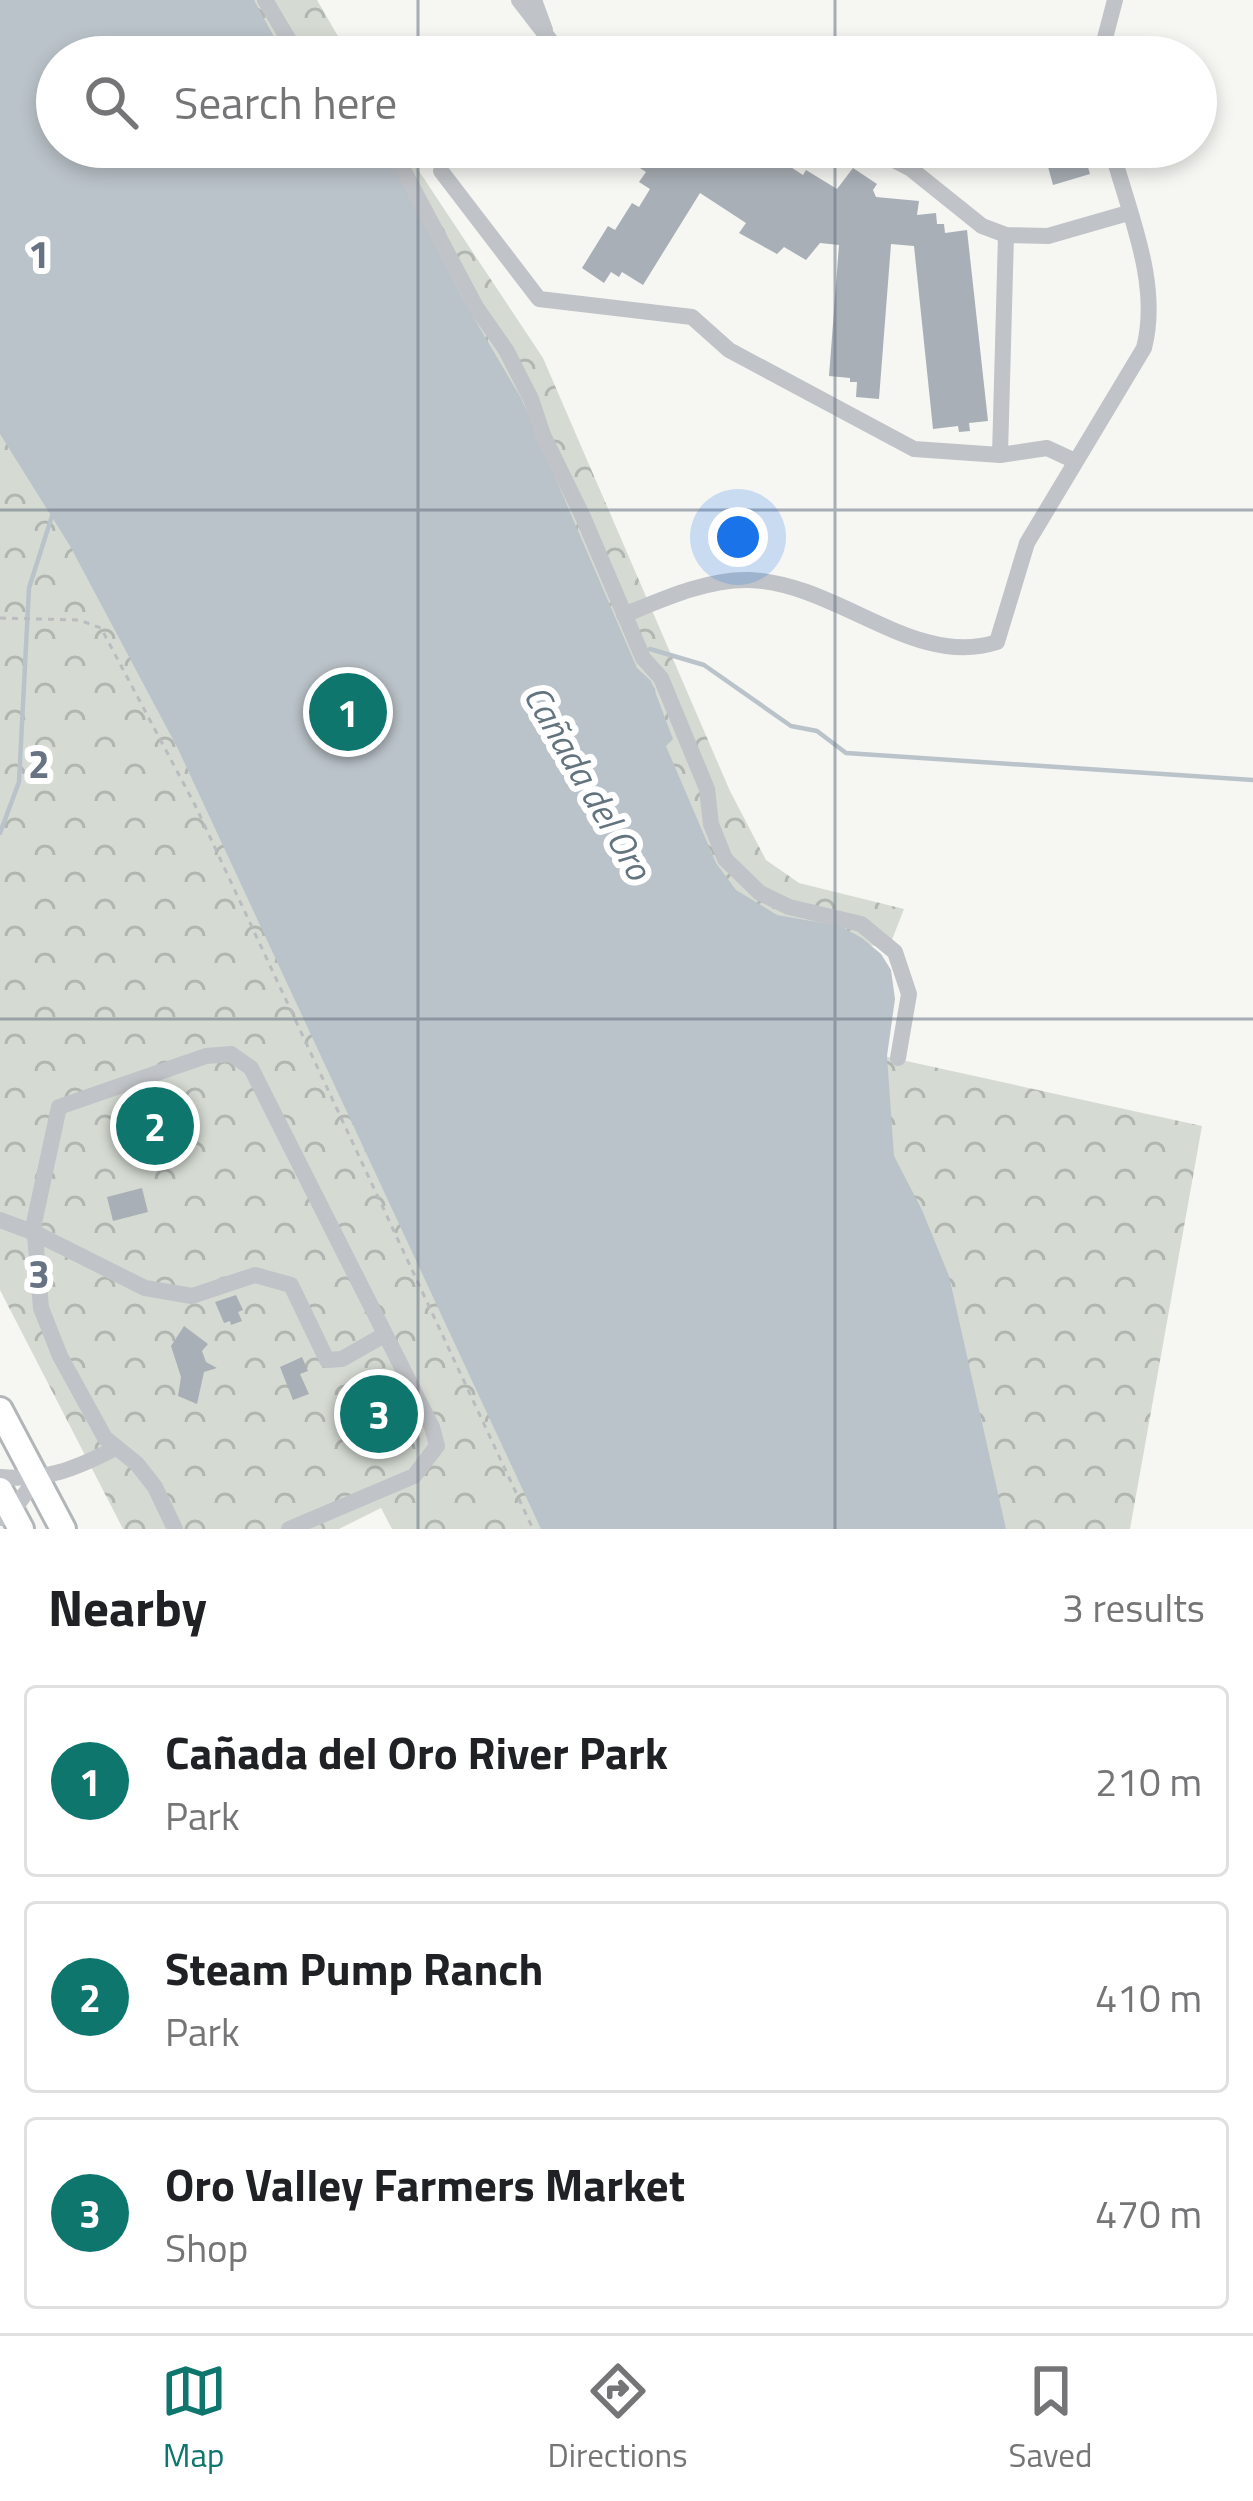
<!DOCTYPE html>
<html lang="en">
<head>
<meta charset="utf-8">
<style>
	body { margin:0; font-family:"Titillium Web",sans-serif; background:#f2f2f2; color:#202124 }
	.you { position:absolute; left:738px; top:537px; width:42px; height:42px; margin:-30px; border:9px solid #fff; border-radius:50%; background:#1a73e8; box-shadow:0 0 0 18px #1a73e833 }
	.badge { display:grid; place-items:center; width:78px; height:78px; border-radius:50%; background:#0f766e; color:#fff; font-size:39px; font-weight:700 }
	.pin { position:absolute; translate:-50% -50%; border:6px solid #fff; box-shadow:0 3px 12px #0006 }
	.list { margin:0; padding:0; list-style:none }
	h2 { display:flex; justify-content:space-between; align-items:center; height:156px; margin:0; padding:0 48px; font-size:51px }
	h2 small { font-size:39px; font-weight:400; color:#757577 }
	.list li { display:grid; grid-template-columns:78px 1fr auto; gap:36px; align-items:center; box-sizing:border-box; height:192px; margin:0 24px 24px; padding:0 24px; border:3px solid #e0e0e0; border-radius:12px }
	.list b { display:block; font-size:45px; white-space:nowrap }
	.list p { margin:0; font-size:39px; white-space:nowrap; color:#757577 }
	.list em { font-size:39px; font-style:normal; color:#757577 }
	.icon { flex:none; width:66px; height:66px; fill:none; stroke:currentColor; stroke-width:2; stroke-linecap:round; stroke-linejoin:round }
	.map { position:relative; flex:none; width:1253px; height:1529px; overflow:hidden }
	.search { position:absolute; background:#fff; box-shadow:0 6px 18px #0003; left:36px; right:36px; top:36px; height:132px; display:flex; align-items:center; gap:30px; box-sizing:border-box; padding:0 42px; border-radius:66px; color:#757577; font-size:45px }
	.sheet { height:804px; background:#fff }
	nav { display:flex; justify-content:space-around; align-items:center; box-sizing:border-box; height:168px; border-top:3px solid #e0e0e0; background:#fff; font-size:33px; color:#757577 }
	nav a { display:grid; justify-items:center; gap:6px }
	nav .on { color:#0f766e }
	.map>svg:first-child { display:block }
	.park { fill:url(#park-crowns) }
	.water { fill:#bac3c9 }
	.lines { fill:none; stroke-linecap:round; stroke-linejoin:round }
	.stream { stroke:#bac3c9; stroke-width:4.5 }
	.building { fill:#a9afb6 }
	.highway-casing { stroke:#b3b6b9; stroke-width:30 }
	.path { stroke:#babcbf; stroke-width:3; stroke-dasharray:6 6; stroke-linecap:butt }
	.minor { stroke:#c0c3c7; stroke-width:16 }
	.highway { stroke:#fff; stroke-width:24 }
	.grid { fill:none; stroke:#677382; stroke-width:3; stroke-opacity:0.55 }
	.labels { text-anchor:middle; stroke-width:12; stroke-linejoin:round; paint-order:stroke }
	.water-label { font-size:36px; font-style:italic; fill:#63747f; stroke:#fff }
	.grid-label { font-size:39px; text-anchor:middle; font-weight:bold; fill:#677382; stroke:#fff; stroke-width:12; stroke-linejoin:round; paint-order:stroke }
</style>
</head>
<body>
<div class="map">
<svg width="1253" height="1529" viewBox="0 0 1253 1529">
	<defs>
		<pattern id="park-crowns" width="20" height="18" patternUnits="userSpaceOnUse" patternTransform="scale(3)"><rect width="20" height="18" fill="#d5dbd3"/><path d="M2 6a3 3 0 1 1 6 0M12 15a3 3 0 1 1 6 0" fill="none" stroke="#b1b6b1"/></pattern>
	</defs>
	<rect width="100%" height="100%" fill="#f6f6f3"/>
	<polygon class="park" points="0,0 317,0 350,57 57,57 57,147 403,147 543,358 730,791 766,860 799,883 904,909 888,950 718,901 774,1032 1202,1126 1130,1529 392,1529 381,1508 339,1529 123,1529 0,1290"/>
	<polygon class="water" points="0,0 254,0 285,57 57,57 57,147 380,147 394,165 461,296 521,398 637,668 651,681 673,739 666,746 716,863 736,890 777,915 840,926 862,938 881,954 891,970 895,999 887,1056 894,1156 922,1210 949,1276 1006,1529 541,1529 178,749 70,546 0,434"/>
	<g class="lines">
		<g class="stream">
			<polyline points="650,649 704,665 791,726 817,731 846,753 1253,780"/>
			<polyline points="0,833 19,782 29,588 52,516"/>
		</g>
	</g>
	<g class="building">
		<polygon points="622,147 713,147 744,168 760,147 803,175 806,170 837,189 853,168 877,184 873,190 876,197 919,201 917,215 936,213 937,224 944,224 945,233 967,230 988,421 969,423 970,431 959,432 958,426 933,429 914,246 891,244 879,399 856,397 857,382 850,382 850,378 829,376 839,245 820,243 806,260 784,247 777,254 739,233 746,223 700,193 643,285 622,272 619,277 611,272 604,283 582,268 608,226 615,230 632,203 639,207 650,189 639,182 646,172 629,161 633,154"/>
		<polygon points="1061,147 1082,147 1090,174 1053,185 1044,152"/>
		<polygon points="142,1188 148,1212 113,1221 107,1197"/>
		<polygon points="236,1295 243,1310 238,1312 242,1321 231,1325 230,1321 224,1323 215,1302"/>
		<polygon points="184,1326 208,1344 202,1351 206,1362 217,1368 204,1372 197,1404 178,1396 181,1377 171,1346"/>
		<polygon points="302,1357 308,1371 300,1374 309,1394 293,1400 280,1367"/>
	</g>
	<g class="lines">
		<defs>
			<g id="highway">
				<polyline points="0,1410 63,1529"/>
				<polyline points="0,1490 21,1529"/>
			</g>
		</defs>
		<use href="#highway" class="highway-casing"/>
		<g class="path">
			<polyline points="531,57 532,43"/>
			<polyline points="0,618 79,620 101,628 195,805 533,1529"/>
		</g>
		<g class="minor">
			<polyline points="265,0 299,57"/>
			<polyline points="519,0 563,57"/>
			<polyline points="534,0 545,30"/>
			<polyline points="1100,57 1115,0"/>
			<polyline points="391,147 476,307 506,350 531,399 543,435 583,517 643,658 661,678 707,789 711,824 725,859 760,893 789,907 861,924 895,952 909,994 898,1058"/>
			<polyline points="869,147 911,169 982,226 1006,235 1048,236 1128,213"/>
			<polyline points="441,171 539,299 692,317 729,350 914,449 1000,455 1047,448 1075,461"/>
			<polyline points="1000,455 1006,235"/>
			<path d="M624 615C663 599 707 579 749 580 838 583 914 669 997 642L1027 543 1144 348C1161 283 1128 211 1111 147"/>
			<polyline points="0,1220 35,1233 145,1288 192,1296 255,1275 291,1285 327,1360 342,1359 384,1335"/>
			<path d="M0 1477C46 1481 75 1469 116 1448"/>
			<polyline points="0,1518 12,1512 35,1480"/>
			<polyline points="175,1529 155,1487 137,1464 105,1438 60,1356 41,1308 34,1223 59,1107 206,1056 231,1054 251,1068 432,1427 437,1446 414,1476 289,1529"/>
		</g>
		<use href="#highway" class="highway"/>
	</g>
	<path class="grid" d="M418 0V57M835 0V57M418 147V1529M835 147V1529M0 510H1253M0 1019H1253"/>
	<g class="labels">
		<g class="water-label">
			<text transform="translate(588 782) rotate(60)" y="13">Cañada del Oro</text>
		</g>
	</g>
	<g class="grid-label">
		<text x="39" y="268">1</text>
		<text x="39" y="778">2</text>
		<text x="39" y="1288">3</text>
	</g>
</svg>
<div class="you"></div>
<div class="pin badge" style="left:348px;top:712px">1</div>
<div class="pin badge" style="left:155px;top:1126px">2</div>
<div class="pin badge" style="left:379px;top:1414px">3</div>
<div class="search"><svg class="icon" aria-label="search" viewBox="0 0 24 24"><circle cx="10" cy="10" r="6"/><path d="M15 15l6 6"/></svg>Search here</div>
</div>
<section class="sheet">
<h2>Nearby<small>3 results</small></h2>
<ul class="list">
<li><span class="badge">1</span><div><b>Cañada del Oro River Park</b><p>Park</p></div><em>210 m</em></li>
<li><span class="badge">2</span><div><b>Steam Pump Ranch</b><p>Park</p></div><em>410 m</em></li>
<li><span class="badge">3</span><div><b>Oro Valley Farmers Market</b><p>Shop</p></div><em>470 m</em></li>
</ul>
</section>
<nav>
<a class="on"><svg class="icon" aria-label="map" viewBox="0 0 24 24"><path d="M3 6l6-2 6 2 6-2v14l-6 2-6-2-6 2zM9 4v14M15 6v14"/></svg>Map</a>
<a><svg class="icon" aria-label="directions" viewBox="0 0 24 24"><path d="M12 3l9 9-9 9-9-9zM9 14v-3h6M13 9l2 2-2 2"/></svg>Directions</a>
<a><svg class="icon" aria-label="saved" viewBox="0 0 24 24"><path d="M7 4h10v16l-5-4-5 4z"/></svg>Saved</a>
</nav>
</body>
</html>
